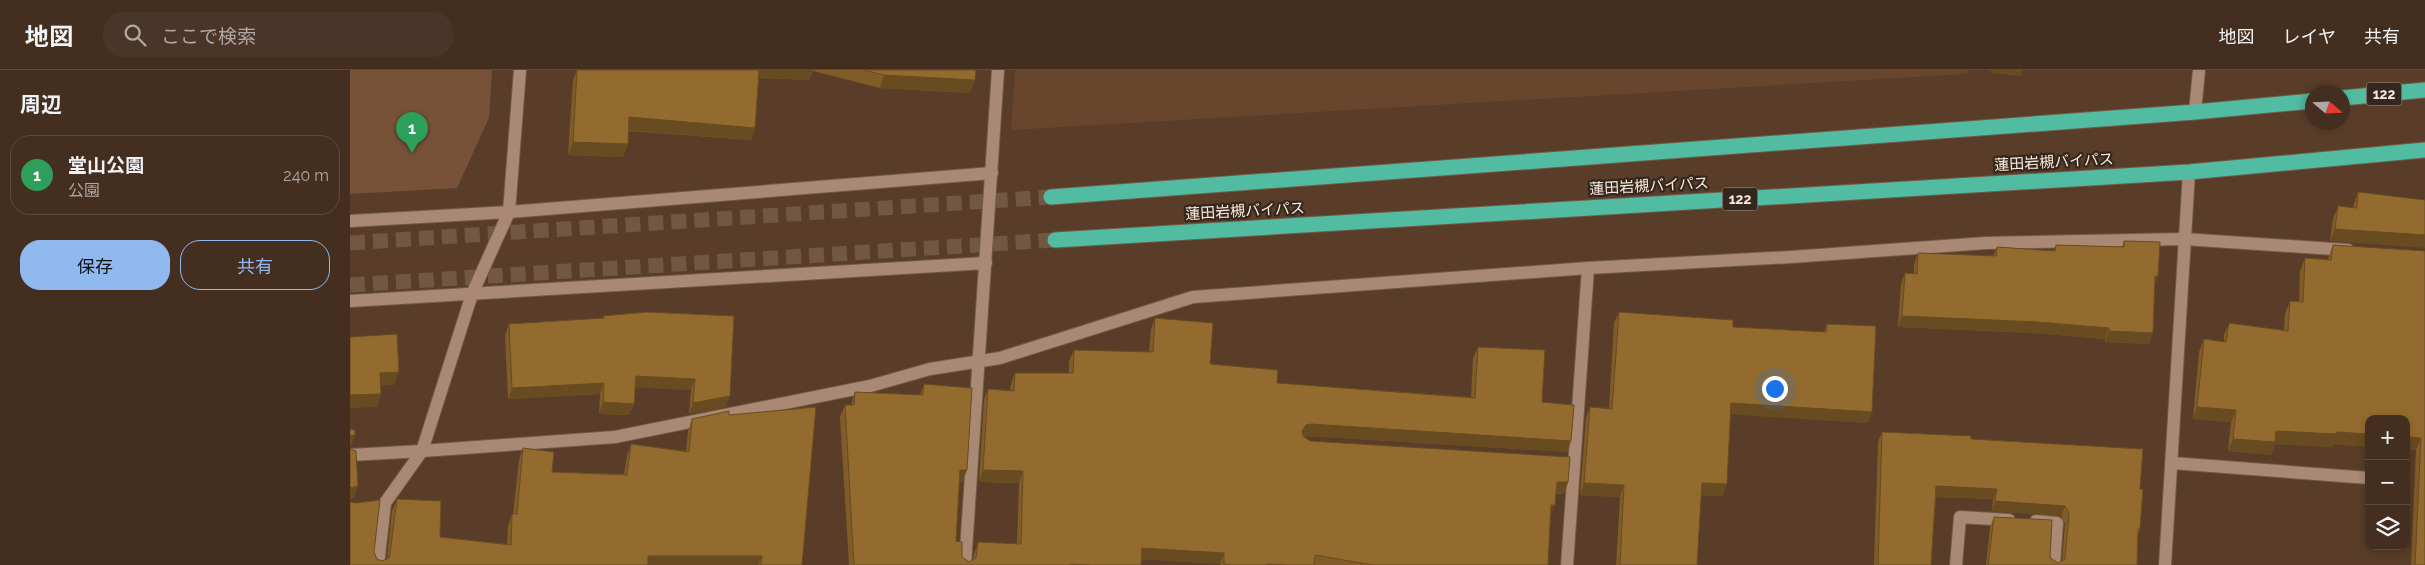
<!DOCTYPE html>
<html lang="ja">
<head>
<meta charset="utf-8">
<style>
	body { margin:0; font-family:Raleway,"Noto Sans JP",sans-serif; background:#4a3628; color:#f1f3f6 }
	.controls { position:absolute; right:15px; bottom:15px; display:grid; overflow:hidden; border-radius:10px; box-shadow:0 2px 8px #0003 }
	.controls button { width:45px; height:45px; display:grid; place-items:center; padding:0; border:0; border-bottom:1px solid #5b4a3d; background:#432e1f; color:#f1f3f6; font:25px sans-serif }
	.compass { position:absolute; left:1955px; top:15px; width:45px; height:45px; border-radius:50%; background:#432e1f; box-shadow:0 2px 8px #0003; rotate:109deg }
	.you { position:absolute; left:1424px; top:318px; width:18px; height:18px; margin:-12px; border:4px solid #fff; border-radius:50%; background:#1a73e8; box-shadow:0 0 0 8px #1a73e833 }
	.badge { display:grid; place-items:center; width:32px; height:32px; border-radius:50%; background:#90b9f0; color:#fff; font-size:16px; font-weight:700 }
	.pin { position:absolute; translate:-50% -41px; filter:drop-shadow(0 1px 2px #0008) }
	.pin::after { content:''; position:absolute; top:26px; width:18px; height:15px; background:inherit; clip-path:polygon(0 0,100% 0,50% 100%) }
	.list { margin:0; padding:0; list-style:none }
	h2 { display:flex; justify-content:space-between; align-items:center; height:65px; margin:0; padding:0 20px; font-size:21px }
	h2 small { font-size:16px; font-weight:400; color:#afa8a4 }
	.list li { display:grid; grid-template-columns:32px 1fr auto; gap:15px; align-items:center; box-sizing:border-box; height:80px; margin:0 10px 10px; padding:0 10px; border:1px solid #5b4a3d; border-radius:20px }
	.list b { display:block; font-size:19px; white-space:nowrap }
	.list p { margin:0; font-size:16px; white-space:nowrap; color:#afa8a4 }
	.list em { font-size:16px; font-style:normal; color:#afa8a4 }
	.actions { display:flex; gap:10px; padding:15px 20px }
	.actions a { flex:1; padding:11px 0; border:1px solid #90b9f0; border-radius:20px; text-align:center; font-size:18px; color:#90b9f0 }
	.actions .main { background:#90b9f0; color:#111 }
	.icon { flex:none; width:28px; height:28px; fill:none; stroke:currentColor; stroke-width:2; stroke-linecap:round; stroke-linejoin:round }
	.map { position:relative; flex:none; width:2075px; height:495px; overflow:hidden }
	header { display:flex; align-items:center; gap:30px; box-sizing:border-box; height:70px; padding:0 25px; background:#432e1f; border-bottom:1px solid #5b4a3d }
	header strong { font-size:24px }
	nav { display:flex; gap:28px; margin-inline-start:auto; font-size:18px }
	.search { width:350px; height:45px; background:#4a3628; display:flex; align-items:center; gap:12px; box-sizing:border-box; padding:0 18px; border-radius:20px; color:#afa8a4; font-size:19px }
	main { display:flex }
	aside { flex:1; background:#432e1f }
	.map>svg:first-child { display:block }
	.built { fill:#68452d }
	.green { fill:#775239 }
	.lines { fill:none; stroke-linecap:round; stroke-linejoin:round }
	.highway-tunnel { stroke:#715744; stroke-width:15; stroke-dasharray:15 8; stroke-linecap:butt }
	.minor-casing { stroke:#725a49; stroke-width:14 }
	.highway-casing { stroke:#725a49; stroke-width:17 }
	.minor { stroke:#aa8974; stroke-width:12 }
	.highway { stroke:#52bca2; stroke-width:15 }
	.wall { fill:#7f5c28 }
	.shaded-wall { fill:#684b20 }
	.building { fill:#946b2e; stroke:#684b20 }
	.labels { text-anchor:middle; stroke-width:4.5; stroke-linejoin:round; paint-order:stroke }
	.shield { fill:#34271e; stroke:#bfafa4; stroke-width:1 }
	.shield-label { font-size:14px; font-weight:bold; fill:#fbe9dd }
	.street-label { font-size:15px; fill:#fbe9dd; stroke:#34271e }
</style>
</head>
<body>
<header>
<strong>地図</strong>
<div class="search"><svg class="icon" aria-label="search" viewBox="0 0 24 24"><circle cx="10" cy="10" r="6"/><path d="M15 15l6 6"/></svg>ここで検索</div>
<nav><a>地図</a><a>レイヤ</a><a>共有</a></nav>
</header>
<main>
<aside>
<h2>周辺<small></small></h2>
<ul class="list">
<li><span class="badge" style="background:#2e9e5b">1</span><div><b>堂山公園</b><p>公園</p></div><em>240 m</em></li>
</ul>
<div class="actions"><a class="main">保存</a><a>共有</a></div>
</aside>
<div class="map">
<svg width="2075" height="495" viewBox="0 0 2075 495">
	<rect width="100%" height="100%" fill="#593d29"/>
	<polygon class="built" points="665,0 1618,0 1617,4 661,60"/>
	<polygon class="green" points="0,0 142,0 139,48 107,118 0,124"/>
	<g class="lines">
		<g class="highway-tunnel">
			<polyline points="0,173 701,127"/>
			<polyline points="0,215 705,170"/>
		</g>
		<defs>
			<g id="minor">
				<polyline points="1845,42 1849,0"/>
				<polyline points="0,151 159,142 642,103"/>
				<polyline points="0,231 636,193"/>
				<polyline points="0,385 72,381 122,224 159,142 170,0"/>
				<polyline points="1822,393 2019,408"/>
				<polyline points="1686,451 1707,453 1704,495"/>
				<polyline points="28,495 35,433 72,381 265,367 520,316 580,299 650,288 843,227 1238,198 1441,187 1636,173 1834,169 1998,180"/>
				<polyline points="615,495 648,0"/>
				<polyline points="1217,495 1238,198"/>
				<polyline points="1606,495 1610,447 1659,450"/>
				<polyline points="1815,495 1839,102"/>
			</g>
			<g id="highway">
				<polyline points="1992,28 2075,20"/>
				<polyline points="701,127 1845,42 1962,31"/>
				<polyline points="705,170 1839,102 2075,80"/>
			</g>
		</defs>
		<use href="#minor" class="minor-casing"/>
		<use href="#highway" class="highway-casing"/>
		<use href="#minor" class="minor"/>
		<use href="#highway" class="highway"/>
	</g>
	<g class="wall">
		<polygon points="227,0 626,0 620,23 530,18 463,1 459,10 409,8 405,58 401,70 279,61 278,74 273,87 218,85 223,11"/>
		<polygon points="2008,122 2075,130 1980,171 1983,149 1988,136 2003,138 2004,134"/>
		<polygon points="1774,171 1805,215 1799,274 1755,272 1755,269 1684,263 1548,257 1551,214 1555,203 1564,204 1564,194 1568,183 1643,186 1647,177 1704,181 1706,175 1772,177"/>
		<polygon points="1983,175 2075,181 2075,495 2061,495 2066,380 1983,374 1983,377 1925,374 1921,385 1878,381 1881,352 1843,349 1849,282 1854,269 1874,272 1874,265 1879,253 1934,260 1935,244 1940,231 1949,232 1950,201 1955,188 1978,189"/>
		<polygon points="297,242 376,337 339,344 341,320 285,317 284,334 279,345 249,344 250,324 158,329 155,265 159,254 253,248 253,246"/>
		<polygon points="1269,242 1383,257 1474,262 1477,254 1518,353 1381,344 1373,426 1351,425 1347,495 1266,495 1270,427 1230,425 1236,348 1240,337 1259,338 1264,253"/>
		<polygon points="805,248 860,294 927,313 1121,327 1123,288 1128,277 1192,332 1217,382 957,366 953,367 960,371 1218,412 1214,424 1206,424 1200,446 1198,495 870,495 870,494 792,489 791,495 499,495 490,347 495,335 501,335 505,322 570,325 574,314 617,400 612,412 609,412 606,471 612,487 619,492 623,489 624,484 628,472 667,474 669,413 629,412 634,330 638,319 660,320 661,314 665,303 719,303 719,291 724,280 799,282 801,259"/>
		<polygon points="379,345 452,495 0,495 24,482 27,489 32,491 37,489 42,441 47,429 90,467 157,474 158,456 162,444 163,444 169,390 173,378 202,402 274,404 277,386 281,374 336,381 338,361 342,349"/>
		<polygon points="1532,362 1621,369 1790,419 1790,459 1788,465 1787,495 1636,495 1640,457 1644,447 1708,493 1712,491 1715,454 1711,446 1642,441 1643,429 1586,427 1581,495 1524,495 1528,372"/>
	</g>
	<g class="shaded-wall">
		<polygon points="408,0 463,0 459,10 405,7"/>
		<polygon points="1641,0 1673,0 1671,6 1640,3"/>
		<polygon points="534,5 625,10 620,23 530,18"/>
		<polygon points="279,47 405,58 401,70 274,60"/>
		<polygon points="223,72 278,74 273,87 218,85"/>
		<polygon points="1985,159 2075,165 2075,178 1980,171"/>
		<polygon points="1805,206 1808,206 1804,217"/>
		<polygon points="1552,246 1688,252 1759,258 1755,269 1684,263 1548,257"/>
		<polygon points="1759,261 1803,263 1799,274 1755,272"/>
		<polygon points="49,302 44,315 26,316 30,303"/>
		<polygon points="286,306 345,309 341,320 282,317"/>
		<polygon points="254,313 250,324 158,329 162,318"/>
		<polygon points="31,324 27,337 0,338 0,325"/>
		<polygon points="380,326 376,337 339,344 343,333"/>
		<polygon points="253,332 284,334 279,345 249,344"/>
		<polygon points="1381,333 1522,342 1518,353 1377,344"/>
		<polygon points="1847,337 1886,340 1881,352 1843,349"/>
		<polygon points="961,354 1221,371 1217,382 957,366 952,367 952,361 956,355"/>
		<polygon points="1926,361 1987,362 2019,364 2019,377 1983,374 1983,377 1925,374 1921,385 1878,381 1883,369"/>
		<polygon points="5,365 1,377 0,377 0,366"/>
		<polygon points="2056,367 2071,368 2066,380 2056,380"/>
		<polygon points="610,400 617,400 612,412 605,412"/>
		<polygon points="633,400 673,401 669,413 629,412"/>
		<polygon points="1207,412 1218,412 1214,424 1202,423"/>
		<polygon points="1234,413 1274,415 1270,427 1230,425"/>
		<polygon points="1352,413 1377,414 1373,426 1348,425"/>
		<polygon points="8,416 4,428 0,429 0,418"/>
		<polygon points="1586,416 1647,419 1643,429 1583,427"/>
		<polygon points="1645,431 1715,436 1711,446 1642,441"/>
		<polygon points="1201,435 1205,435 1201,446"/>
		<polygon points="792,478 874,483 870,494 788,489"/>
		<polygon points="298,486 412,486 408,495 295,495"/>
	</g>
	<g class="building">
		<polygon points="227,0 409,0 405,58 279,47 278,74 223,72"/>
		<polygon points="514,0 626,0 625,10 534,5"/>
		<polygon points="2008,122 2075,130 2075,165 1985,159 1988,136 2007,138"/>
		<polygon points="1774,171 1810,172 1808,206 1805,206 1803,263 1759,261 1759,258 1688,252 1552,246 1555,203 1567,204 1568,183 1646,186 1647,177 1705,181 1706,175 1774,177"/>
		<polygon points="1983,175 2075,181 2075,495 2065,495 2071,368 2056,367 2056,349 2019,349 2019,364 1987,362 1987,364 1926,361 1925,372 1883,369 1886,340 1847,337 1854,269 1876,272 1879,253 1938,261 1940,231 1953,232 1955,188 1981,190"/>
		<polygon points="297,242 384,246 380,326 343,333 345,309 286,306 284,334 253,332 254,313 162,318 159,254 254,248 253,246"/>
		<polygon points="1269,242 1383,250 1383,257 1476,262 1477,254 1526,256 1522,342 1381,333 1377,414 1352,413 1347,495 1270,495 1274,415 1234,413 1240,337 1262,339"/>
		<polygon points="805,248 863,253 860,294 928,300 927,313 1125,328 1128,277 1195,280 1192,332 1224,335 1221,371 961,354 956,355 952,361 953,366 960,371 1220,387 1218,412 1207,412 1205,435 1201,435 1198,495 1023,495 965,485 964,495 937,495 917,494 917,495 881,495 874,494 874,483 792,478 791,495 741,495 720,494 720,495 504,495 495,335 504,335 505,322 573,325 574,314 622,318 617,400 610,400 606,471 612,472 612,487 619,492 626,488 628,472 671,474 673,401 633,400 638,319 664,321 665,303 723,303 724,280 803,282"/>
		<polygon points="47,264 49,302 30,303 31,324 0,325 0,267"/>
		<polygon points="466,337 452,495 411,495 412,486 298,486 298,495 0,495 0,431 1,432 5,433 30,430 24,482 27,489 32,491 39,488 40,484 47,429 91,431 90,467 161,475 162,444 167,444 173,378 204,382 202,402 277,405 281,374 339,382 342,349 379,341 379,345"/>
		<polygon points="0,359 5,360 5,365 0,366"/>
		<polygon points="1532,362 1621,366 1621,369 1793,379 1790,419 1793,419 1790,459 1788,459 1787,495 1638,495 1644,447 1702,450 1700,488 1708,493 1715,489 1719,443 1715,436 1645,431 1647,419 1586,416 1581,495 1528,495"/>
		<polygon points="0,379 6,381 8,416 0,418"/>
	</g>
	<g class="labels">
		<g class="shield">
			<rect x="2016.5" y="12.5" width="35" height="23" rx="4"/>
			<rect x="1372.5" y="117.5" width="35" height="23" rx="4"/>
		</g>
		<g class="shield-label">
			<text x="2034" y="29">122</text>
			<text x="1390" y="134">122</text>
		</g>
		<g class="street-label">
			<text transform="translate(1704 92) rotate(-3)" y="5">蓮田岩槻バイパス</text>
			<text transform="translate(1299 116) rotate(-3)" y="5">蓮田岩槻バイパス</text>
			<text transform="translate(895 141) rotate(-3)" y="5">蓮田岩槻バイパス</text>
		</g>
	</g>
</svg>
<div class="controls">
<button>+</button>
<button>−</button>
<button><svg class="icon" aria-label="layers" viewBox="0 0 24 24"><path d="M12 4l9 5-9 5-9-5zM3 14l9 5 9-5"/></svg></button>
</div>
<svg class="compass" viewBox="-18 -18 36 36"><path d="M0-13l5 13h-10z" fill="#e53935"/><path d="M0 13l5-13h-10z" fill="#afa8a4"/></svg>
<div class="you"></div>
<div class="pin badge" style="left:62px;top:83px;background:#2e9e5b">1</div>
</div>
</main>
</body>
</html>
